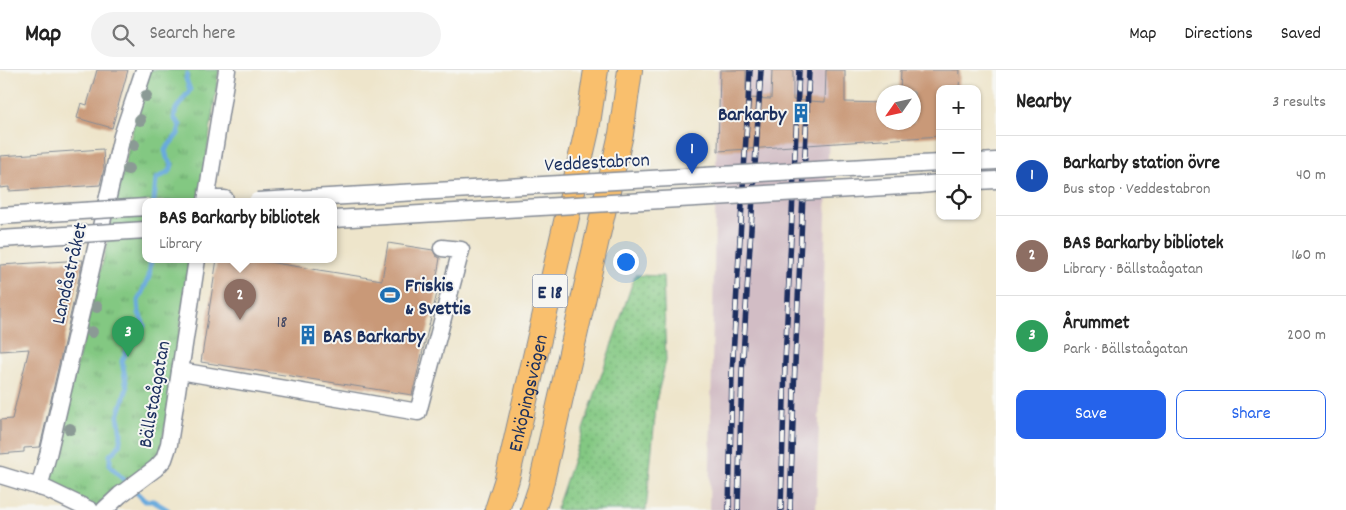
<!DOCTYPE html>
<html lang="en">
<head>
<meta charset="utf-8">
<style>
	body { margin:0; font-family:Dekko,sans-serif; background:#f2f2f2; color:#222 }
	.controls { position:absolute; right:15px; top:15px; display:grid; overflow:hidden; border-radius:10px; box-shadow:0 1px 4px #0004 }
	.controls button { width:45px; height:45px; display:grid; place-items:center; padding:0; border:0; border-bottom:1px solid #e0e0e0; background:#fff; color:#222; font:25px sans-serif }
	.compass { position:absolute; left:876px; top:15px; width:45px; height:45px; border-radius:50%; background:#fff; box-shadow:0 1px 4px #0004; rotate:236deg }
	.you { position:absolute; left:625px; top:191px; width:18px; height:18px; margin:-12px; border:4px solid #fff; border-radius:50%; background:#1a73e8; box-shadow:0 0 0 8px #1a73e833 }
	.badge { display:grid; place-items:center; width:32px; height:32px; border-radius:50%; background:#2563eb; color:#fff; font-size:16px; font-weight:700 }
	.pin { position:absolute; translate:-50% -41px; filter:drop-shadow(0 1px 2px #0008) }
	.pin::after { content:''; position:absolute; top:26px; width:18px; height:15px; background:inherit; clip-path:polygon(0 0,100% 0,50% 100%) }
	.popup { position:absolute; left:142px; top:128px; width:195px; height:65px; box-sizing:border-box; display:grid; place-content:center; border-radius:10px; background:#fff; filter:drop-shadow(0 1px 4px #0005); font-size:16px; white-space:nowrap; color:#767676 }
	.popup b { font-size:19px; color:#222 }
	.popup::after { content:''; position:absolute; left:50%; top:100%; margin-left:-10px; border:10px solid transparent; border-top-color:#fff }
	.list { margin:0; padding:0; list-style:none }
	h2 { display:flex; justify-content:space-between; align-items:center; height:65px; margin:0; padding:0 20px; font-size:21px }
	h2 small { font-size:16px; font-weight:400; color:#767676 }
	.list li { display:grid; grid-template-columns:32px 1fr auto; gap:15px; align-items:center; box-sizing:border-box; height:80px; padding:0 20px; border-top:1px solid #e0e0e0 }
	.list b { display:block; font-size:19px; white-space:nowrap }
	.list p { margin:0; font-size:16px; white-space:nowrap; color:#767676 }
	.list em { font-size:16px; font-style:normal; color:#767676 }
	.actions { display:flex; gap:10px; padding:15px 20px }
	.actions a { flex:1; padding:11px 0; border:1px solid #2563eb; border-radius:10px; text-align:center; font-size:18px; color:#2563eb }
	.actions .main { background:#2563eb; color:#fff }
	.icon { flex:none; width:28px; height:28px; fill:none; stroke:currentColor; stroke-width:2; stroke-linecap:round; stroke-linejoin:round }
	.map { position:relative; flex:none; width:996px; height:440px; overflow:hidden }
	header { display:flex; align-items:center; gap:30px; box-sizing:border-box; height:70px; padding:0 25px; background:#fff; border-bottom:1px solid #e0e0e0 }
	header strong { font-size:24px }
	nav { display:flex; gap:28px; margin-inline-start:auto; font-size:18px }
	.search { width:350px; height:45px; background:#f2f2f2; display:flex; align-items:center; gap:12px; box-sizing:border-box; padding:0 18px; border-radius:28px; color:#767676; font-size:19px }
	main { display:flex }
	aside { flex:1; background:#fff }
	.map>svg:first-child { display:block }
	.railway { fill:#d2bdc5 }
	.grass { fill:url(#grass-dots); stroke:#4f7c70 }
	.park { fill:url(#park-tufts); stroke:#4f7c70 }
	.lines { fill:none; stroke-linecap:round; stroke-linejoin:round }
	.stream { stroke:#69aadd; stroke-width:5 }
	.building { fill:#c99978 }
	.minor-casing { stroke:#848a94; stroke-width:19 }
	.highway-casing { stroke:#848a94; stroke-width:26 }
	.minor { stroke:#fff; stroke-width:16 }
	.highway { stroke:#f9bf6d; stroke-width:24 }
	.rail-casing { stroke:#1b2f5e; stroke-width:5.5 }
	.rail { stroke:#f6f6f2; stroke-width:4; stroke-dasharray:11; stroke-linecap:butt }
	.minor-bridge-casing { stroke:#848a94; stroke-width:19; stroke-linecap:butt }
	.minor-bridge { stroke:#fff; stroke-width:16 }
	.tree { fill:#8b9a95 }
	.labels { text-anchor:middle; stroke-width:4; stroke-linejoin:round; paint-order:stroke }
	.number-label { font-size:18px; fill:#464a64 }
	.shield { fill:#f6f6f2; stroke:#5d6b8a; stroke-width:1 }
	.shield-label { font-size:19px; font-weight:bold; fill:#1b2f5e }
	.poi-label { font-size:20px; font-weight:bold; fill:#1b2f5e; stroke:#f6f6f2; text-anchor:start }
	.street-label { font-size:20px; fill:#1b2f5e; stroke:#f6f6f2 }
</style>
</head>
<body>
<header>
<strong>Map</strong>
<div class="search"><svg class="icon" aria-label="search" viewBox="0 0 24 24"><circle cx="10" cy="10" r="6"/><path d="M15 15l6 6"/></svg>Search here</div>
<nav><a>Map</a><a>Directions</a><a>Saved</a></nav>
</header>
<main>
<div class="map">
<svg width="996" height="440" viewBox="0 0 996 440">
	<defs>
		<pattern id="grass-dots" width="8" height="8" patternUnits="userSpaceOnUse" patternTransform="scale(1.25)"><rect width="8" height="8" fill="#83c882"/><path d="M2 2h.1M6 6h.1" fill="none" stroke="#6aa36e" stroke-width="1.8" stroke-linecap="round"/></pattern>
		<pattern id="park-tufts" width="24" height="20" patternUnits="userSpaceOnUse" patternTransform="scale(1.25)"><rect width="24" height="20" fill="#83c882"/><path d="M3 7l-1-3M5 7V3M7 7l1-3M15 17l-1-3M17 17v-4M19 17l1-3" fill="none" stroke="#6aa36e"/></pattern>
	</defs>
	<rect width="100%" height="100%" fill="#f6f6f2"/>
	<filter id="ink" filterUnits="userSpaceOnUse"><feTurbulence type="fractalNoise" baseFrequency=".02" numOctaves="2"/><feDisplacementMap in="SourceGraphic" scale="10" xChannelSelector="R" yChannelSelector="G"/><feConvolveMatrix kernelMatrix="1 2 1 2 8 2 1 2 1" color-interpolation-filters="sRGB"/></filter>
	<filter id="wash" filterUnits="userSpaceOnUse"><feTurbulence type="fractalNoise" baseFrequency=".0096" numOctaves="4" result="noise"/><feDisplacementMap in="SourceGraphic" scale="20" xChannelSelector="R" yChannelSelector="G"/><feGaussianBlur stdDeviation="1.12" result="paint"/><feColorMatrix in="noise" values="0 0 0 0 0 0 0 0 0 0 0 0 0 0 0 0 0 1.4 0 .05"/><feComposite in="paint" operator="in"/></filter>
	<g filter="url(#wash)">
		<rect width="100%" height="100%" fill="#eee5cb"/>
		<polygon class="railway" points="718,0 831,0 816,440 709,440"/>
		<polygon class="grass" points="635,205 663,206 666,291 657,327 646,440 556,440"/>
		<polygon class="park" points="146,0 219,0 200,131 146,131 146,189 191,189 161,382 95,439 47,413 103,191"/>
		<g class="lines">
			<g class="stream">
				<polyline points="154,131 156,109 170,101 172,94 167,88 165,80 178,64 180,55 174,48 176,39 190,20 186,9 187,4"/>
				<polyline points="151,189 149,207 138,231 139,243 144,255 139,267 129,276 122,291 127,318 118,346 121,364 119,376 110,385 110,396 145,431 153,431 168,440"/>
			</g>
		</g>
		<g id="blocks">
			<g class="building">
				<polygon points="97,0 128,0 112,58 77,48 81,33 87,35"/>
				<polygon points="720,0 746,0 746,28 771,29 772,0 793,0 793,30 825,32 826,0 845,0 845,32 884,33 884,52 914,52 914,22 900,22 901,0 960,0 959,19 940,19 940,66 718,81"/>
				<polygon points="103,79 104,99 100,115 9,121 9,117 0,118 0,86"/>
				<polygon points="388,173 433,180 436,186 440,188 435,218 438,219 412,325 201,292 217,189 249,189 382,210"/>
				<polygon points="83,190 40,377 24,378 24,382 0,384 0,350 12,349 29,279 0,281 0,195"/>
			</g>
		</g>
	</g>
	<g filter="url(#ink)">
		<use href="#blocks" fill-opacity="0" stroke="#848a94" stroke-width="1"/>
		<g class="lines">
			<defs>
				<g id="minor">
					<polyline points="977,92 996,91"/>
					<polyline points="920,94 940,93"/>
					<polyline points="977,111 996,110"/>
					<polyline points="920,115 940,113"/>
					<polyline points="207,129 225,129"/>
					<polyline points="206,131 227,0"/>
					<polyline points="180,301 418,342 461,180 442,178"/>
					<polyline points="0,405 46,419 90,440"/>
					<polyline points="39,417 48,385 122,66 144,0"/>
					<polyline points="104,440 120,425 156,398 164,389 169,374 197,189"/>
				</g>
				<g id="highway">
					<path id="s1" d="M497 440 507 409 587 60 596 0"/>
					<polyline points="533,440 540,419 621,64 630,0"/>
				</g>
			</defs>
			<use href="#minor" class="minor-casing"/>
			<use href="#highway" class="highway-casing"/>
			<use href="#minor" class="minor"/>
			<use href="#highway" class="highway"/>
			<defs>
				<g id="rail">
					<polyline points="729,440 732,303 750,0"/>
					<polyline points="738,440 742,302 761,0"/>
					<polyline points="781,440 785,292 799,0"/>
					<polyline points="790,440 795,293 809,0"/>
				</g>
			</defs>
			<use href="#rail" class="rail-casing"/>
			<use href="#rail" class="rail"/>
			<defs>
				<g id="minor-bridge">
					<polyline points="257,131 920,94"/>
					<polyline points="0,146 146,137"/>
					<polyline points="334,149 920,115"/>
					<polyline points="0,169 146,160"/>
				</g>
			</defs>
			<use href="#minor-bridge" class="minor-bridge-casing"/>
			<use href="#minor-bridge" class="minor-bridge"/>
		</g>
		<g class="tree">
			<circle cx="146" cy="26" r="6"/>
			<circle cx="140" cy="50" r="6"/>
			<circle cx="134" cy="75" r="6"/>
			<circle cx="128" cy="99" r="6"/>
			<circle cx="97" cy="237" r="6"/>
			<circle cx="92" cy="262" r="6"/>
			<circle cx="70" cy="359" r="6"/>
		</g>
	</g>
	<defs>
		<symbol id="building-bare" viewBox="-9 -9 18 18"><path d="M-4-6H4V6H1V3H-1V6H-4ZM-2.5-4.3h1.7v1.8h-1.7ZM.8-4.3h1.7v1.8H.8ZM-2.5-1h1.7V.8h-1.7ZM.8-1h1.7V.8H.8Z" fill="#1f6fb2" stroke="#f6f6f2" stroke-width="2.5" paint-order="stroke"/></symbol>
		<symbol id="stadium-bare" viewBox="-9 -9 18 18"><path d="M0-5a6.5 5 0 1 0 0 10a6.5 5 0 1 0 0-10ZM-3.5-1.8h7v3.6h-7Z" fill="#1f6fb2" stroke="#f6f6f2" stroke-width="2.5" paint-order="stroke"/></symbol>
	</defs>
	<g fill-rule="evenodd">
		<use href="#building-bare" x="787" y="29" width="28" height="28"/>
		<use href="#stadium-bare" x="376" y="211" width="28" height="28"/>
		<use href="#building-bare" x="294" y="251" width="28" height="28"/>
	</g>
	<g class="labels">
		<g class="number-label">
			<text x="282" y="257">18</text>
		</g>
		<rect class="shield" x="532.5" y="204.5" width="35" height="33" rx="4"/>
		<g class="shield-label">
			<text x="550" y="228">E 18</text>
		</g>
		<g class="poi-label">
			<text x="786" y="50" text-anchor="end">Barkarby</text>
			<text x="405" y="221">Friskis<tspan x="405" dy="23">&amp; Svettis</tspan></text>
			<text x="323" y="272">BAS Barkarby</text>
		</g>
		<g class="street-label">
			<text transform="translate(597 91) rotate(-3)" y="7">Veddestabron</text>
			<text transform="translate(68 203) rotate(-77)" y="7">Landåstråket</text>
			<text dy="7" stroke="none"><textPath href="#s1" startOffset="121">Enköpingsvägen</textPath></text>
			<text transform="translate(153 324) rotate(-80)" y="7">Bällstaågatan</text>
		</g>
	</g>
</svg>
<div class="controls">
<button>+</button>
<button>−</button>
<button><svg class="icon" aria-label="locate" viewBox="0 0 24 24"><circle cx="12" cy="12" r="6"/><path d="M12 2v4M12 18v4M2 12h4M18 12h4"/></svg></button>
</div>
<svg class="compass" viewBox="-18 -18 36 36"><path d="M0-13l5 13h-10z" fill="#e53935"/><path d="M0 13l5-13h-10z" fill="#767676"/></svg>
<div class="you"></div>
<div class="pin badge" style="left:692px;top:104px;background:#1a4fb4">1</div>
<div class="pin badge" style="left:240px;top:250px;background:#8d6e63">2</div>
<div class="popup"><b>BAS Barkarby bibliotek</b>Library</div>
<div class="pin badge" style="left:128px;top:287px;background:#2e9e5b">3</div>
</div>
<aside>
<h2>Nearby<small>3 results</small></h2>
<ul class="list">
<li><span class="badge" style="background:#1a4fb4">1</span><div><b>Barkarby station övre</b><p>Bus stop · Veddestabron</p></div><em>40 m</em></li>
<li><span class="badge" style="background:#8d6e63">2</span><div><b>BAS Barkarby bibliotek</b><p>Library · Bällstaågatan</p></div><em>160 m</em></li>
<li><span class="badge" style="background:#2e9e5b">3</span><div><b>Årummet</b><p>Park · Bällstaågatan</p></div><em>200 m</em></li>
</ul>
<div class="actions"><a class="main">Save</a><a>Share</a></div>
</aside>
</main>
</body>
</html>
